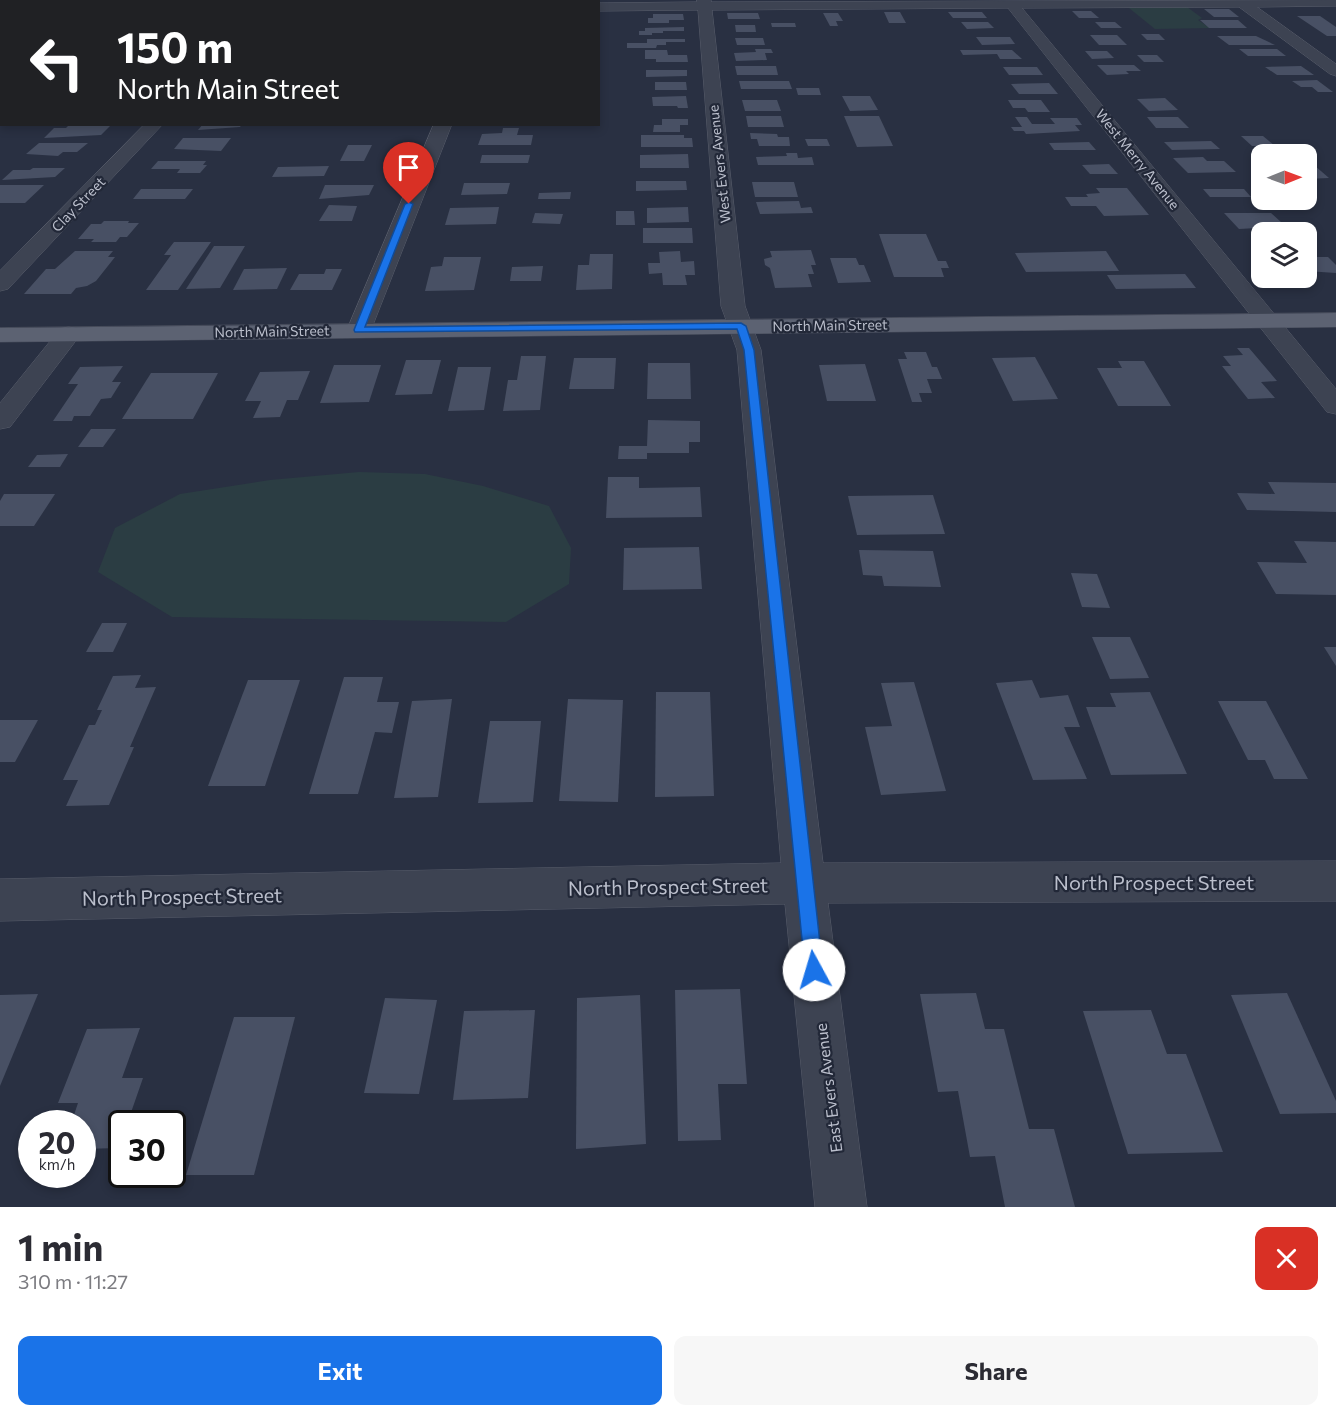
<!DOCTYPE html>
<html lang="en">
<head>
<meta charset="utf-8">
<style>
	body { margin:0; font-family:Commissioner,sans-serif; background:#f7f7f7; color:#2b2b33; height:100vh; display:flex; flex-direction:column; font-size:22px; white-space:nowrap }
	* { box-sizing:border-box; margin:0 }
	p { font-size:20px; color:#7c7c81 }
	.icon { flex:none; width:33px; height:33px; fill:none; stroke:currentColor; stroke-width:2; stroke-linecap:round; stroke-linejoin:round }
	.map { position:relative; height:1207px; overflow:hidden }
	.side { display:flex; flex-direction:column; background:#fff; flex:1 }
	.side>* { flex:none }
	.banner { position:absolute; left:0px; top:0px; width:600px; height:126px; box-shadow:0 3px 9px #0003; background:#202124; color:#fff; overflow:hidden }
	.needle { width:39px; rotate:89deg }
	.tools { position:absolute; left:1251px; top:144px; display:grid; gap:12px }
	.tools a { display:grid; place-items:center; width:66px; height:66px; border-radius:12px; background:#fff; box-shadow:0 3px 9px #0003; font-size:30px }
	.speed { position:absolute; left:18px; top:1110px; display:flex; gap:12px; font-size:30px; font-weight:700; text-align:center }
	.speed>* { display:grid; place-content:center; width:78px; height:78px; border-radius:50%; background:#fff; box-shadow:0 3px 9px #0003; line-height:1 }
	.speed small { font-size:15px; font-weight:400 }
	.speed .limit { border:3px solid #111; border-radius:9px; background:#fff; color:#111 }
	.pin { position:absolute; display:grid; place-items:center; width:51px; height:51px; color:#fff; margin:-62px -26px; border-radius:50% 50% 50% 0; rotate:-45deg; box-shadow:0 0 6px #0007 }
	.pin .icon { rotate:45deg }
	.me { position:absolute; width:66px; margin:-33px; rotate:354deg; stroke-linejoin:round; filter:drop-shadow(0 0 4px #0008) }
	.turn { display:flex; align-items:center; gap:21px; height:126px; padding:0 18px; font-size:27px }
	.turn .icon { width:78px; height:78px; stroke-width:2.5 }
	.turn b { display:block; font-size:42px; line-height:51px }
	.round { display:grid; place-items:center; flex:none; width:63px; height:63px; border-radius:12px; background:#f7f7f7 }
	.headline { display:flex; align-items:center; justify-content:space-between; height:102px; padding:0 18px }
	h1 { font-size:36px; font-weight:700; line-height:45px }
	.primary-button { display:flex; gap:12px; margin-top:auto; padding:12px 18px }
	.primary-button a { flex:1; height:69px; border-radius:12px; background:#1a73e8; color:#fff; font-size:24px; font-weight:700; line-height:69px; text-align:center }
	.primary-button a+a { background:#f7f7f7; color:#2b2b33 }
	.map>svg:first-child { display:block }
	.green { fill:#2b3d43 }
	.building { fill:#485064 }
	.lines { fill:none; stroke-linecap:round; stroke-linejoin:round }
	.minor-casing { stroke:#595e6c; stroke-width:1 }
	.major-casing { stroke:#474c5b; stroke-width:1 }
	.minor { fill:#3d4352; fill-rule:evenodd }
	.major { fill:#5c6272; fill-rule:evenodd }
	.route { fill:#1a73e8; stroke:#114b97; stroke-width:1.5 }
	.labels { text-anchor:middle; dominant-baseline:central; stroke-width:4.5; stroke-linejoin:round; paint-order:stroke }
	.far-street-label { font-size:14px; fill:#bbbfcc; stroke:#222838 }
	.street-label { font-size:16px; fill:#bbbfcc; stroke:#222838 }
	.near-street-label { font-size:20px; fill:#bbbfcc; stroke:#222838 }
</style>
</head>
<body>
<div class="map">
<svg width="1336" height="1207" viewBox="0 0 1336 1207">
	<rect width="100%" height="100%" fill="#293042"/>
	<g class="green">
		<polygon points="1187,7 1202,18 1198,20 1210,28 1155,29 1129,8"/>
		<polygon points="359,472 425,474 483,486 549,506 571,548 569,584 506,622 172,617 98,572 115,528 180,494 270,480"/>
	</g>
	<g class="building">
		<polygon points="1204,9 1229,9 1239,17 1214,17"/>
		<polygon points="1072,11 1091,11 1099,18 1079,18"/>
		<polygon points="884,12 900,12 906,23 889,23"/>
		<polygon points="948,12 982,12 987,18 953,18"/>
		<polygon points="727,13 758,13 760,19 728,19"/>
		<polygon points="823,13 838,13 843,21 836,21 838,26 830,26"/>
		<polygon points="653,14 683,14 684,20 669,20 669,23 648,23 648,18 653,18"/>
		<polygon points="1297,16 1320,16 1336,27 1336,36 1327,36"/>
		<polygon points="1200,20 1238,20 1247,28 1209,28"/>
		<polygon points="961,22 988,22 994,28 967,29"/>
		<polygon points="1095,22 1115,22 1122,28 1101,28"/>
		<polygon points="771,23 795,23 796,27 772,27"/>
		<polygon points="735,25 755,25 756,32 736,32"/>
		<polygon points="684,27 684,31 663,31 663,33 652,33 652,35 639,35 639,31 645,31 645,28"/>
		<polygon points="1141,34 1159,34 1165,40 1147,40"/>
		<polygon points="1090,35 1117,35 1127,45 1099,45"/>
		<polygon points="1217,36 1256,36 1275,45 1229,45"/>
		<polygon points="976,37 1010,37 1015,44 982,45"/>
		<polygon points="735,38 763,38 765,45 737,45"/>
		<polygon points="647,39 685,39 685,42 666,42 666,45 657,45 656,48 627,48 627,43 647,43"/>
		<polygon points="755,49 771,49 773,53 765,53 767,60 736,61 734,53 756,52"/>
		<polygon points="1239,49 1277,49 1286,56 1248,56"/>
		<polygon points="645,50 667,50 668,55 687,55 688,62 656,62 656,59 645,59"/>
		<polygon points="960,50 1012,50 1022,59 1000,59 997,54 963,55"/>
		<polygon points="1085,51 1107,51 1114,58 1092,59"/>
		<polygon points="1137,55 1157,55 1164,62 1144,62"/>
		<polygon points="1097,65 1134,65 1141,71 1126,71 1129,74 1107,75"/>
		<polygon points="735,66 776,66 778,75 737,75"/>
		<polygon points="1301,66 1314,75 1277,75 1265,67"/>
		<polygon points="1003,67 1037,67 1043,75 1009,75"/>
		<polygon points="646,70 687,70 687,76 646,77"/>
		<polygon points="1317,80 1333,92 1318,92 1312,87 1301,87 1292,81"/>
		<polygon points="739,81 789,81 792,89 741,89"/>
		<polygon points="655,82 686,82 687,90 655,90"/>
		<polygon points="1049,83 1058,94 1019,94 1011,84"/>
		<polygon points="796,88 819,88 821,95 798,95"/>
		<polygon points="686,96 688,108 678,108 677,106 653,106 652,97"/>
		<polygon points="842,96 870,96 878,110 850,111"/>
		<polygon points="1165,98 1178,110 1149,111 1137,99"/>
		<polygon points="742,100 777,100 781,111 745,111"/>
		<polygon points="1008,100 1041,100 1050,112 1028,112 1025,108 1013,108"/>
		<polygon points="746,116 781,116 784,127 748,127"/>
		<polygon points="844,116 879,116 893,146 857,147"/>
		<polygon points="1015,117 1027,117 1032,124 1055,124 1050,118 1077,118 1082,125 1075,125 1080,131 1026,134 1024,131 1014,131 1011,127 1022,127"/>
		<polygon points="1147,117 1178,117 1189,128 1156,128"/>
		<polygon points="662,119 688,119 688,125 680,125 680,132 653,132 654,125 662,125"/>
		<polygon points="203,124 242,124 240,127 198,130"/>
		<polygon points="68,126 110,126 101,135 44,138 54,128 66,128"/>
		<polygon points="503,128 519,128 517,135 533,135 531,145 478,145 482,134 502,133"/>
		<polygon points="750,133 777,134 778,137 789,137 790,146 759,146 757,139 751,139"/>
		<polygon points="641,135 684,135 684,138 692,138 693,147 641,147"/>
		<polygon points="1241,136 1263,136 1275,146 1252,146"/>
		<polygon points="183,138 231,138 221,151 174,149"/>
		<polygon points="805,139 827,139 830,146 808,146"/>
		<polygon points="1211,141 1220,149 1172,150 1164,142"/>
		<polygon points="1089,142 1096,150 1054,150 1049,143"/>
		<polygon points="39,143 88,143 77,152 63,152 58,156 26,154"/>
		<polygon points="348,145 372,145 364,161 340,161"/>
		<polygon points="786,153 797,153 798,158 812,157 814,165 758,165 756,157 787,156"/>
		<polygon points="688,154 689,168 640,168 640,155"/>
		<polygon points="482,155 530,155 528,163 480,163"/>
		<polygon points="1203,157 1207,161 1224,161 1236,172 1188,173 1173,158"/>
		<polygon points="158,161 206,161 203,165 207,165 200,173 177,173 180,169 151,169"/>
		<polygon points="1109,164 1118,174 1090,174 1082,165"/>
		<polygon points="1306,165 1314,165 1329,178 1306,179"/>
		<polygon points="329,166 324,176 272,177 278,167"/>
		<polygon points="33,168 65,168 55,177 2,180 13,170 30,170"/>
		<polygon points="636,181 686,181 687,190 636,191"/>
		<polygon points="752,182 794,182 798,197 755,197"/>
		<polygon points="464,183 510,183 507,194 461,195"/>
		<polygon points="0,185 44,185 25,203 0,203"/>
		<polygon points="325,185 374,185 369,195 319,199"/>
		<polygon points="1096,188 1127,188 1149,215 1104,216 1096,206 1071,206 1065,197 1088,197 1086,194 1100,193"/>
		<polygon points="141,189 193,189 185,199 133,199"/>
		<polygon points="1203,189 1244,189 1251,197 1210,197"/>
		<polygon points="571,192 570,199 538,199 539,193"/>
		<polygon points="799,201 801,208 811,207 813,213 760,214 756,202"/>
		<polygon points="329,205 357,206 352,221 319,221"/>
		<polygon points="499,207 496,224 445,225 450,208"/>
		<polygon points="688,207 689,222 647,223 647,208"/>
		<polygon points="616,211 634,211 635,225 616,225"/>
		<polygon points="535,213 563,214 560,224 532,223"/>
		<polygon points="1224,213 1271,213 1291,231 1261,232 1257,228 1239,229"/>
		<polygon points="104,221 129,221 128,223 139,223 127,237 120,237 116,242 91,242 94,239 78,239 91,224 101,224"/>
		<polygon points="643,228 692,228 693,243 643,243"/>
		<polygon points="879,234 926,234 938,261 946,261 949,268 941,268 944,277 894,277"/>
		<polygon points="174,242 211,242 178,290 146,290 171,255 164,255"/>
		<polygon points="214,246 245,246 220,288 186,289"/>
		<polygon points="811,250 816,265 811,265 814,274 808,274 812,287 775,288 770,268 765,265 764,259 772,257 770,251"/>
		<polygon points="75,251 113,251 108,257 115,257 96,281 87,286 76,288 71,294 24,294 46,269 55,269"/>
		<polygon points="680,251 681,262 694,261 695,275 685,275 687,285 663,285 662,273 649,274 648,263 660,263 659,252"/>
		<polygon points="1106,251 1119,271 1026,272 1015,253"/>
		<polygon points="590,254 613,254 612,289 576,290 578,265 589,265"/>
		<polygon points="444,257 481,257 474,290 425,291 431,267 442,266"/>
		<polygon points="1306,257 1328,257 1336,265 1336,273 1306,271"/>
		<polygon points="830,258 856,258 859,265 864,265 871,282 838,283"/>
		<polygon points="543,266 541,281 510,281 512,267"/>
		<polygon points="287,268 277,289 233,290 244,269"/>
		<polygon points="326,269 342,269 332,290 290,290 299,274 324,274"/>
		<polygon points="1185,274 1196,288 1116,289 1107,275"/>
		<polygon points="1237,348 1249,348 1277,381 1261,382 1275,398 1248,399 1222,366 1231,366 1223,356 1243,355"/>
		<polygon points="904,352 926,352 932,367 937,367 942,379 927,379 932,393 919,393 922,402 912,402 898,359 907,359"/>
		<polygon points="521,356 546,356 540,410 503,411 508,380 517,380"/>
		<polygon points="1035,357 1058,399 1013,401 992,358"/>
		<polygon points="574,358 616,358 614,389 569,389"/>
		<polygon points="406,360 441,360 432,394 395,395"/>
		<polygon points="1118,361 1144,361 1171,406 1118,406 1097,368 1122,368"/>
		<polygon points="648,363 690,363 691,399 647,399"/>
		<polygon points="865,364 876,401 827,401 819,365"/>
		<polygon points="334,365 381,365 369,402 320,403"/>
		<polygon points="123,366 112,382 121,382 111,398 101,399 90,416 74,416 72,421 53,421 78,384 68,384 80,367"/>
		<polygon points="458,367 491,367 484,410 448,411"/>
		<polygon points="310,371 298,400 287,400 280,417 253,418 261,401 245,401 260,372"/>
		<polygon points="151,373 218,373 193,419 122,419"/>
		<polygon points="648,420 700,421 700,442 689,442 689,453 647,453 647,459 618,459 619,446 647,446"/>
		<polygon points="91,429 116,429 103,447 78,447"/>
		<polygon points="68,454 60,467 28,467 37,455"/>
		<polygon points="608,477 639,477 639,488 700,487 702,517 606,518"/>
		<polygon points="1268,482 1336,483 1336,512 1247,510 1237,493 1275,494"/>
		<polygon points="4,494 55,494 34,526 0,526 0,501"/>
		<polygon points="933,495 945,534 857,535 848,496"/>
		<polygon points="1294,541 1336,542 1336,595 1276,594 1257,562 1307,563"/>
		<polygon points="699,547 702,589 623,590 624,548"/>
		<polygon points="859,550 933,551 941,587 884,586 882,576 863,575"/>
		<polygon points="1071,573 1097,574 1110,608 1082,607"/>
		<polygon points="102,623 127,623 113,652 86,652"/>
		<polygon points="1092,637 1130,637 1149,678 1110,679"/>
		<polygon points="1324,647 1336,647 1336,666"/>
		<polygon points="141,675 135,688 156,687 130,747 134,747 109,805 66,806 78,780 63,780 89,725 95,725 102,710 97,710 113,676"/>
		<polygon points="344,677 383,677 377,702 399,702 392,733 375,732 358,794 309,794"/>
		<polygon points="248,680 300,680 265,786 208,786"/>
		<polygon points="1032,680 1040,698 1068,695 1080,727 1064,727 1087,779 1033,780 996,683"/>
		<polygon points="914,682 946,791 881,795 865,727 892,726 881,683"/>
		<polygon points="656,692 710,692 714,796 655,797"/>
		<polygon points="1150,692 1187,774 1111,775 1086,707 1116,707 1110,693"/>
		<polygon points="452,699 438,797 394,798 412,701"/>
		<polygon points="568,699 623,700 618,802 559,801"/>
		<polygon points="1218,701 1266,701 1308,779 1274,779 1265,760 1248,760"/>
		<polygon points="0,720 38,720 15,762 0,762"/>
		<polygon points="490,721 541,721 533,802 478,803"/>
		<polygon points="740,989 747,1084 718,1084 721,1140 678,1141 675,990"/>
		<polygon points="976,993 985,1029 1004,1029 1029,1129 1054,1129 1075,1207 1005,1207 995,1156 970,1157 958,1091 938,1092 920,994"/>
		<polygon points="1287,993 1336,1101 1336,1113 1280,1114 1231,995"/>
		<polygon points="38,994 0,1086 0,995"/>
		<polygon points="640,995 646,1144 576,1149 577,998"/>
		<polygon points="385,998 437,1000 419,1094 364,1093"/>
		<polygon points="535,1010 528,1098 453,1100 464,1011"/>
		<polygon points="1151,1010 1167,1054 1186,1054 1223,1152 1128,1154 1083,1011"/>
		<polygon points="234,1017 295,1017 254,1175 186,1175"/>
		<polygon points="140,1028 122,1078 143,1078 127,1124 122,1124 119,1148 82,1149 82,1124 71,1124 78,1103 58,1103 87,1029"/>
	</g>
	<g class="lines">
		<g class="minor-casing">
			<g id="minor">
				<polygon points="380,0 394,0 379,2"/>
				<polygon points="493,0 507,0 493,2"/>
				<polygon points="697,0 711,0 711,2 1336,0 1336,6 1257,7 1336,64 1336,76 1330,74 1239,7 1022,8 1336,389 1336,414 1327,412 1008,8 712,10 745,306 761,350 823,863 1336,861 1336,901 828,903 867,1207 815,1207 785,904 0,921 0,879 781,863 737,350 721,306 698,10 598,11 598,3 697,2"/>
				<rect x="0" y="7" width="2" height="8"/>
				<rect x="0" y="108" width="2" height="10"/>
				<polygon points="145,124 163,124 8,289 0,291 0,271"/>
				<polygon points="434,124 452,124 371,330 368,335 359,337 350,335 347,330"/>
				<polygon points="69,327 78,329 81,334 10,427 0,429 0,403 60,329"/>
			</g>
		</g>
		<g class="major-casing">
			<polygon id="major" points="1336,313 1336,327 0,342 0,328"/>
		</g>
		<use href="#minor" class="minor"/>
		<use href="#major" class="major"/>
	</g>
	<polygon class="route" points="409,202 413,204 365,327 741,323 746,326 754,350 823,970 820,976 814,979 807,976 805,970 744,350 737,329 355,332 354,330 405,204"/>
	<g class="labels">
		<g class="far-street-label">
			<text transform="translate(1138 159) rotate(51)">West Merry Avenue</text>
			<text transform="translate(719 164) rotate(-96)">West Evers Avenue</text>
			<text transform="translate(78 204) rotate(-46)">Clay Street</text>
			<text transform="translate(830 325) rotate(-1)">North Main Street</text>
			<text transform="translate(272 331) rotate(-1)">North Main Street</text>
		</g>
		<g class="street-label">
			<text transform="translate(828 1088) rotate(-97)">East Evers Avenue</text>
		</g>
		<g class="near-street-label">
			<text x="1154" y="882">North Prospect Street</text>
			<text transform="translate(668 886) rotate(-1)">North Prospect Street</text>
			<text transform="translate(182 896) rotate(-1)">North Prospect Street</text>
		</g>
	</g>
</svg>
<div class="tools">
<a><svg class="needle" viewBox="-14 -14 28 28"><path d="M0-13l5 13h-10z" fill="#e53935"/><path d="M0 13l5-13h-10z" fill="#7c7c81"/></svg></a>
<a><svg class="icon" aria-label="layers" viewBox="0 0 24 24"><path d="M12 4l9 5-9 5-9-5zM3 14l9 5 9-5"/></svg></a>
</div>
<div class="speed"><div>20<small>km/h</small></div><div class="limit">30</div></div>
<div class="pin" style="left:409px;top:204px;background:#d93025"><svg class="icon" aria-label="arrive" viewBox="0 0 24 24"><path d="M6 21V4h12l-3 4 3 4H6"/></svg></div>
<svg class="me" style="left:814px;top:970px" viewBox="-20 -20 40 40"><circle r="19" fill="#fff"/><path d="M0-13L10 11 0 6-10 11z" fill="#1a73e8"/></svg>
<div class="banner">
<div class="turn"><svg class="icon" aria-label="left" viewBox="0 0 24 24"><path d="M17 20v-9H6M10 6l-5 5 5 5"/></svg><div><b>150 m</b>North Main Street</div></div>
</div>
</div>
<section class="side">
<div class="headline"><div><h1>1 min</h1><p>310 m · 11:27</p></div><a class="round" style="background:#d93025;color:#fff"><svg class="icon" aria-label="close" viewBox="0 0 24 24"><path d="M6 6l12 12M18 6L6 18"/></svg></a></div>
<div class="primary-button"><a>Exit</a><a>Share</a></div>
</section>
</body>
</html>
